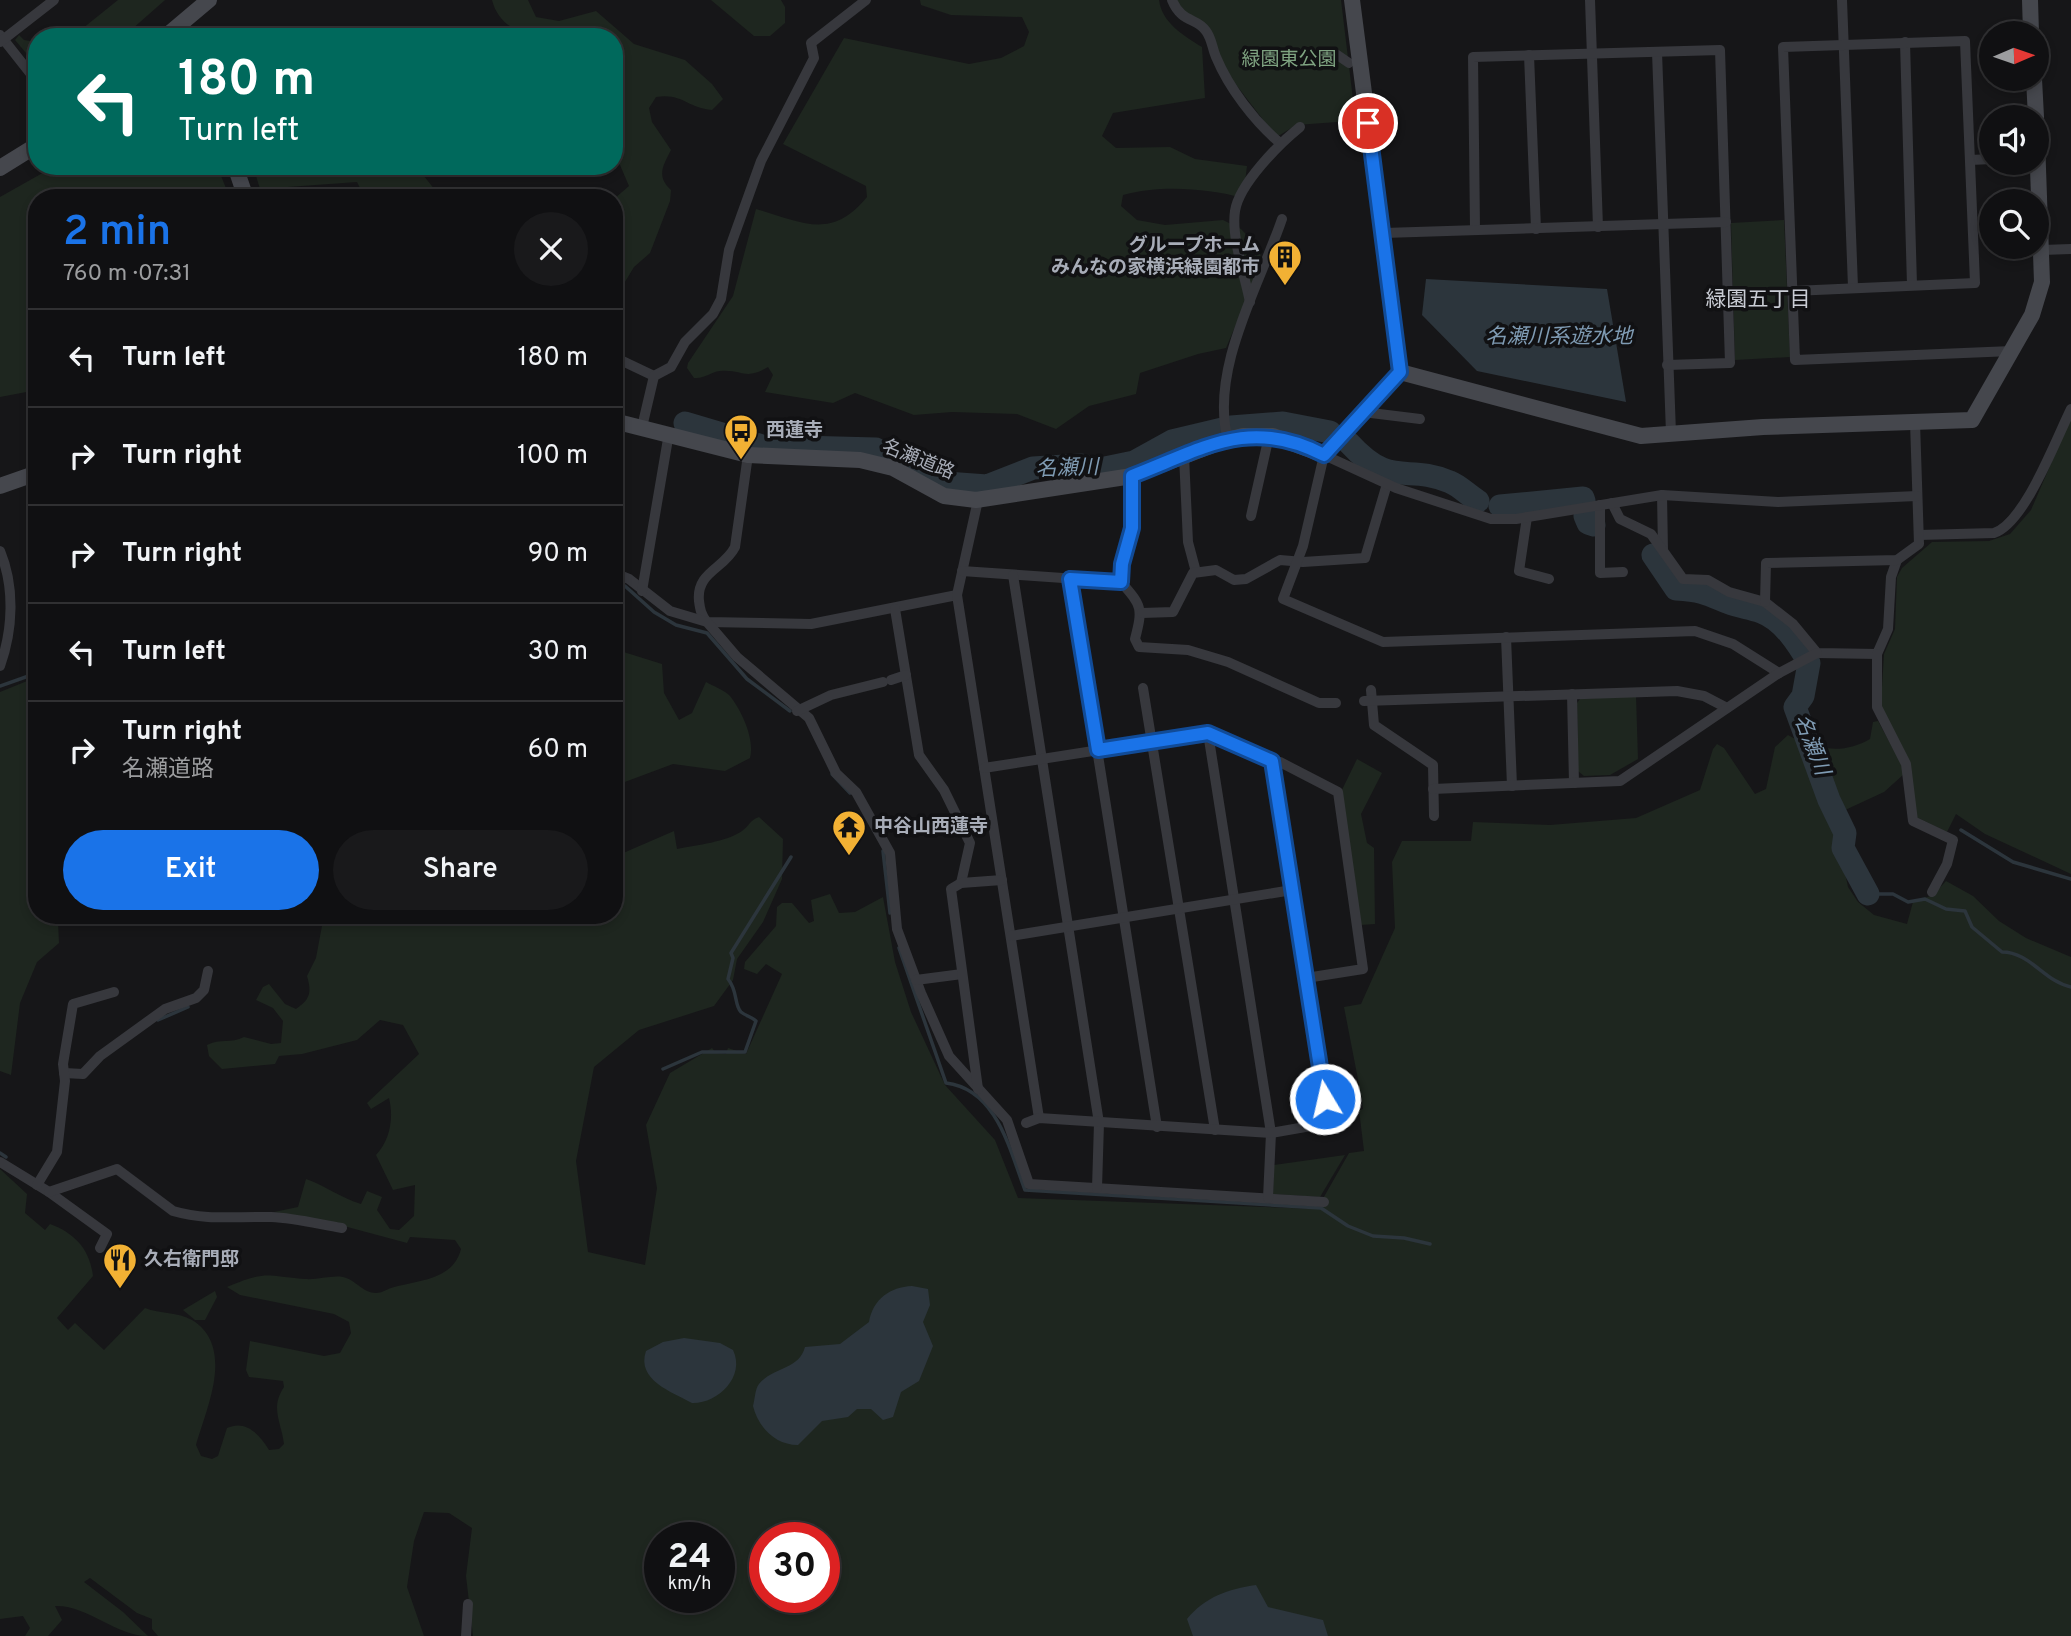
<!DOCTYPE html>
<html lang="en">
<head>
<meta charset="utf-8">
<style>
	body { margin:0; font-family:Overpass,"Noto Sans JP",sans-serif; background:#19191b; color:#f1f3f6; height:100vh; display:flex; flex-direction:column; font-size:26px; white-space:nowrap }
	* { box-sizing:border-box; margin:0 }
	p { font-size:23px; color:#9c9d9f }
	.icon { flex:none; width:38px; height:38px; fill:none; stroke:currentColor; stroke-width:2; stroke-linecap:round; stroke-linejoin:round }
	.map { position:relative; flex:1; overflow:hidden }
	.panel { position:absolute; left:28px; top:189px; width:595px; height:735px; display:flex; flex-direction:column; background:#101012; border-radius:28px; box-shadow:0 4px 10px #0003,0 0 0 2px #303032 }
	.panel>* { flex:none }
	.banner { position:absolute; left:28px; top:28px; width:595px; height:147px; border-radius:28px; box-shadow:0 4px 10px #0003,0 0 0 2px #303032; background:#00695c; color:#fff; overflow:hidden }
	.needle { width:46px; rotate:88deg }
	.controls { position:absolute; left:1979px; top:21px; display:grid; gap:14px }
	.controls a { display:grid; place-items:center; width:70px; height:70px; border-radius:50%; background:#101012; box-shadow:0 4px 10px #0003,0 0 0 2px #303032; font-size:35px }
	.speed { position:absolute; left:644px; top:1522px; display:flex; gap:14px; font-size:35px; font-weight:700; text-align:center }
	.speed>* { display:grid; place-content:center; width:91px; height:91px; border-radius:50%; background:#101012; box-shadow:0 4px 10px #0003,0 0 0 2px #303032; line-height:1 }
	.speed small { font-size:18px; font-weight:400 }
	.speed .limit { border:10px solid #d22; background:#fff; color:#111 }
	.pin { position:absolute; display:grid; place-items:center; width:60px; height:60px; color:#fff; margin:-30px; border:4px solid #fff; border-radius:50%; box-shadow:0 2px 7px #0007 }
	.me { position:absolute; width:77px; margin:-38px; rotate:351deg; stroke-linejoin:round; filter:drop-shadow(0 0 5px #0008) }
	.turn { display:flex; align-items:center; gap:24px; height:147px; padding:0 35px; font-size:32px }
	.turn .icon { width:91px; height:91px; stroke-width:2.5 }
	.turn b { display:block; font-size:49px; line-height:60px }
	.round { display:grid; place-items:center; flex:none; width:74px; height:74px; border-radius:37px; background:#19191b }
	.head { display:flex; align-items:center; justify-content:space-between; height:119px; padding:0 35px }
	h1 { font-size:42px; font-weight:600; line-height:52px; color:#1a73e8 }
	.cta { display:flex; gap:14px; margin-top:auto; padding:14px 35px }
	.cta a { flex:1; height:80px; border-radius:42px; background:#1a73e8; color:#fff; font-size:28px; font-weight:600; line-height:80px; text-align:center }
	.cta a+a { background:#19191b; color:#f1f3f6 }
	ul { padding:0; list-style:none }
	li { display:flex; align-items:center; gap:21px; height:98px; padding:0 35px; border-top:2px solid #303032 }
	li div { flex:1 }
	li b { display:block; font-size:26px }
	li em { font-style:normal }
	.map>svg:first-child { display:block }
	.green { fill:#1e261f; fill-rule:evenodd }
	.water { fill:#2c353c }
	.lines { fill:none; stroke-linecap:round; stroke-linejoin:round }
	.stream { stroke:#2c353c; stroke-width:3.5 }
	.river { stroke:#2c353c; stroke-width:23 }
	.street { stroke:#37383d; stroke-width:10 }
	.secondary { stroke:#45474d; stroke-width:16 }
	.route-casing { stroke:#114b97; stroke-width:18 }
	.route { stroke:#1a73e8; stroke-width:12 }
	.labels { text-anchor:middle; dominant-baseline:central; stroke-width:7; stroke-linejoin:round; paint-order:stroke }
	.park-label { font-size:19px; fill:#7fa381; stroke:#111113 }
	.poi-label { font-size:19px; font-weight:bold; fill:#a8adb8; stroke:#111113; text-anchor:start }
	.street-label { font-size:19px; fill:#a8adb8; stroke:#111113 }
	.neighbourhood-label { font-size:21px; fill:#c9ccd4; stroke:#111113 }
	.water-label { font-size:21px; font-style:italic; fill:#7f9bb3; stroke:#111113 }
</style>
</head>
<body>
<div class="map">
<svg width="2071" height="1636" viewBox="0 0 2071 1636">
	<rect width="100%" height="100%" fill="#161618"/>
	<g class="green">
		<polygon points="118,0 165,0 123,37 72,37"/>
		<path d="M492,0H528L536,17L559,21L596,11L634,44L685,60L712,84L723,99L712,110C687,108 683,93 656,97L649,108L652,122L671,150C663,166 656,176 671,190L670,201L650,253L634,267L614,300V199L629,186L614,151V37C574,37 505,50 492,0Z"/>
		<polygon points="711,0 781,0 785,7 785,23 770,36 754,36"/>
		<path d="M920,0H1159C1162,23 1184,36 1202,47L1205,98L1113,113L1102,136L1116,148L1170,147L1195,159L1247,166L1243,198C1206,188 1160,185 1123,195L1121,206L1137,220L1165,225L1223,220L1241,229L1259,248L1262,263L1226,348L1198,354L1140,373L1136,394L1089,406L1056,429L1017,414L952,412L914,415L855,393L833,403L765,392L773,375L768,367C745,381 743,369 720,371C710,372 705,379 694,378L687,368L688,363L733,296L756,209C802,222 831,241 867,197L866,186L783,144L844,38L969,64L1001,58L1024,46L1029,32L1022,17L951,15L921,5Z"/>
		<polygon points="1174,0 1341,0 1355,116 1351,121 1296,125 1280,135 1275,135 1227,73 1210,32 1192,21"/>
		<polygon points="19,35 24,40 37,42 37,66 15,40"/>
		<polygon points="55,166 217,166 230,198 37,198 37,390 0,397 0,197"/>
		<polygon points="253,166 267,166 269,176 355,166 416,166 439,195 365,198 357,182 260,189"/>
		<polygon points="1784,220 1790,357 1735,360 1731,223"/>
		<polygon points="2071,417 2071,874 1985,834 1956,814 1947,832 1916,817 1913,787 1881,704 1884,654 1895,629 1897,577 1902,568 1932,542 1989,541 2010,534 2031,510"/>
		<path d="M614,649L662,664L664,693L679,720L692,713L706,682C713,686 724,690 730,696C742,711 755,740 750,758L725,771L673,764L614,786Z"/>
		<polygon points="37,677 37,915 97,915 58,921 59,943 37,962 20,1003 11,1075 0,1071 0,692"/>
		<polygon points="1636,696 1638,759 1610,775 1584,776 1578,771 1577,703 1580,699"/>
		<path d="M1878,721L1903,767L1904,774L1884,792L1843,811L1828,784L1815,745C1833,752 1853,749 1870,739L1873,722Z"/>
		<path d="M1788,735L1799,741L1837,834L1848,887L1858,902L1874,915L1907,924L1913,902L1933,895L1946,881L1973,896L1999,921L2026,938L2071,957V1636H473L466,1576L472,1528L449,1513L424,1512L414,1541L407,1587L424,1636H158L152,1629V1619L137,1613L90,1578L84,1582L123,1612L148,1636C115,1636 88,1605 55,1606L62,1620L48,1636H25L30,1628L23,1616L0,1619V1169L27,1194L25,1213L45,1230L50,1224C75,1233 90,1250 93,1276L57,1318L68,1330L75,1323L104,1350L145,1308C160,1314 178,1312 192,1320C236,1347 206,1409 196,1445L201,1456L212,1459L218,1456L227,1428C246,1419 260,1435 269,1450L279,1449L284,1444C281,1421 270,1408 284,1387L283,1381L249,1377L246,1370L250,1341L324,1356L340,1353L351,1333L349,1322L334,1314L240,1295L227,1287C267,1270 265,1276 305,1279C318,1280 331,1275 343,1277C356,1280 363,1293 376,1293C382,1293 385,1290 391,1288C417,1280 453,1281 461,1249L455,1240L410,1237L407,1243L340,1225L274,1212L298,1207L306,1179C326,1186 341,1198 361,1204L367,1191L382,1197L377,1210L390,1229L399,1230L414,1216L415,1185L393,1190L376,1155C390,1140 394,1118 389,1098L371,1109L367,1103L419,1054L403,1025L380,1020L357,1040L302,1054L279,1056L275,1064L222,1069L209,1056L207,1045C220,1038 231,1044 244,1037L271,1044L281,1043L283,1021L273,1008L256,1000L263,987L269,984L285,1004L296,1009C310,999 312,993 307,976L316,958L324,915H614V857L674,831L677,849C697,845 726,842 742,831C749,826 750,820 759,817L783,839L782,879L763,922L737,959L733,980L714,1006L639,1030L594,1067L576,1161L588,1252L645,1265L657,1188L646,1125L670,1073L712,1048L716,1053L726,1054L728,1048L746,1054L782,974L766,964L757,974L744,969L745,962L776,926L777,907L782,903H792L809,923L814,921L811,900L830,894L839,913L855,912L883,897L895,962L911,1012L945,1085L995,1140L1018,1198L1317,1209L1349,1153L1364,1151L1359,1110L1363,1109L1362,1100L1344,1007L1361,1004L1395,928L1392,862L1402,841H1471L1473,822L1550,825L1636,818L1700,790L1713,749L1717,744L1724,748L1755,794L1766,789L1775,747ZM660,1538H719V1598H660ZM765,1538H824V1598H765Z"/>
		<polygon points="1357,759 1382,773 1361,814 1367,843 1374,848 1375,924 1360,925 1341,792"/>
		<polygon points="1345,1155 1320,1197 1273,1194 1274,1165"/>
		<polygon points="215,1291 217,1297 205,1320 195,1320 183,1310"/>
	</g>
	<g class="water">
		<polygon points="1426,279 1607,289 1626,402 1477,371 1422,315"/>
		<path d="M912,1286L928,1289L930,1305L923,1322L933,1346L919,1381L901,1392L893,1417L883,1420L871,1409H857L848,1417L822,1421L798,1445C775,1445 758,1427 753,1406C755,1399 755,1389 759,1384C773,1367 799,1370 805,1347L840,1344L869,1322C873,1299 890,1287 912,1286Z"/>
		<path d="M684,1338L720,1343L733,1350C746,1377 717,1404 692,1403C672,1392 636,1380 646,1351L663,1342Z"/>
		<path d="M1256,1585L1268,1607L1323,1620L1328,1636H1193L1187,1619C1205,1597 1228,1589 1256,1585Z"/>
	</g>
	<g class="lines">
		<g class="stream">
			<polyline points="614,581 625,586 654,612 676,625 707,633 747,679 790,711"/>
			<polyline points="0,686 37,673"/>
			<polyline points="832,774 850,793"/>
			<polyline points="1961,830 2013,862 2071,879"/>
			<polyline points="883,851 890,913"/>
			<path d="M1868,894H1893L1908,902L1925,899L1946,909L1965,911L1972,927L2002,952C2030,952 2045,982 2071,987"/>
			<path d="M899,948L946,1083C997,1089 1010,1151 1025,1190L1321,1208L1348,1226L1373,1236L1404,1238L1430,1244"/>
			<polyline points="158,1020 188,1007"/>
			<path d="M663,1069L702,1052H745L756,1021C752,1017 746,1016 741,1012C734,1005 738,991 728,979L733,958L731,953L791,857"/>
			<polyline points="0,1153 6,1157"/>
		</g>
		<g class="river">
			<polyline points="685,423 762,446 876,449 946,483 987,486 1033,468 1081,465 1100,469 1134,462 1172,441 1231,427 1283,423 1330,432"/>
			<path d="M1349,443C1392,490 1406,463 1450,482C1460,486 1468,495 1478,501"/>
			<polyline points="1500,506 1583,498 1584,501"/>
			<polyline points="1585,516 1588,523 1594,525"/>
			<path d="M1653,555L1676,589C1704,591 1705,593 1729,603C1739,607 1750,608 1761,612C1783,620 1798,644 1809,663L1803,696L1795,707L1829,800L1845,833L1843,848L1868,894"/>
		</g>
		<g class="street">
			<path d="M1172,0C1182,24 1197,17 1206,31C1212,39 1212,48 1216,57C1229,88 1254,121 1280,143"/>
			<polyline points="1590,0 1598,227"/>
			<polyline points="1842,0 1853,287"/>
			<polyline points="0,35 30,73 37,74"/>
			<polyline points="0,42 54,0"/>
			<polyline points="1905,42 1912,285"/>
			<polyline points="1333,52 1349,63"/>
			<polyline points="1657,52 1671,433"/>
			<polyline points="1529,55 1536,229"/>
			<polyline points="1970,160 1992,159"/>
			<polyline points="1475,229 1473,57 1720,50 1730,363 1667,365"/>
			<polyline points="1384,233 1726,222"/>
			<polyline points="2042,250 2071,249"/>
			<polyline points="1793,291 1975,283 1965,41 1783,47 1795,360 2012,351"/>
			<path d="M1250,302C1245,276 1231,237 1235,211C1239,184 1279,144 1300,127"/>
			<polyline points="614,357 654,376"/>
			<polyline points="1363,412 1420,419"/>
			<polyline points="642,427 654,376 671,367 685,342 713,314 721,299 729,250 761,161 814,58 811,43 866,0"/>
			<path d="M1228,440C1209,370 1260,284 1282,219"/>
			<polyline points="614,449 619,422"/>
			<path d="M748,455L735,547C724,569 696,572 699,601C700,609 701,615 707,622L811,624L957,595"/>
			<polyline points="1184,456 1188,542 1196,572"/>
			<path d="M1132,476V528L1122,563L1121,582C1142,606 1143,608 1135,639L1139,647L1188,650L1228,662L1319,703H1336"/>
			<polyline points="1662,495 1663,550"/>
			<polyline points="978,500 957,595 1039,1118"/>
			<polyline points="1612,503 1620,519 1651,534 1683,579 1708,580 1729,592 1765,602 1793,624 1817,653 1877,654 1888,629 1891,577 1897,560"/>
			<polyline points="1600,505 1600,573 1623,572"/>
			<polyline points="1251,516 1269,436"/>
			<polyline points="1527,517 1519,571 1549,579"/>
			<path d="M1919,535L1994,533C2025,523 2056,439 2071,409"/>
			<path d="M0,551C15,587 13,630 0,666"/>
			<polyline points="962,571 1121,582"/>
			<polyline points="614,573 629,579 670,611 707,622 737,657 809,718 836,773 856,792 890,853 897,929 921,993 949,1056 1007,1120 1029,1184 1324,1202"/>
			<polyline points="1013,575 1099,1123 1097,1188"/>
			<polyline points="1070,579 1157,1127"/>
			<polyline points="642,591 669,433"/>
			<polyline points="1765,602 1766,563 1897,560 1919,544 1915,422"/>
			<polyline points="895,609 919,755 944,790 970,843 961,883"/>
			<polyline points="1142,613 1173,612 1193,573 1216,570 1234,580 1246,579 1280,560 1303,562 1365,558 1387,484"/>
			<polyline points="1506,637 1512,786"/>
			<polyline points="1877,654 1877,707 1906,764 1913,821 1953,840 1947,864 1932,892"/>
			<polyline points="1779,673 1733,644 1695,631 1383,642 1283,599 1303,546 1324,455 1396,488 1491,519 1516,519 1662,495 1778,502 1917,496"/>
			<polyline points="891,680 906,675"/>
			<polyline points="1143,688 1215,1130"/>
			<polyline points="1371,690 1374,725 1433,765 1434,816"/>
			<polyline points="1572,694 1574,783"/>
			<polyline points="1364,701 1677,691 1704,696 1727,708"/>
			<polyline points="797,711 831,695 883,682"/>
			<polyline points="1208,733 1271,1133 1268,1198"/>
			<polyline points="1272,761 1280,762 1338,792 1363,969 1306,978"/>
			<polyline points="984,768 1208,733 1272,761 1328,1123 1271,1133 1039,1118 1026,1123"/>
			<polyline points="1433,789 1620,781 1779,673 1817,653"/>
			<polyline points="1011,936 1292,890"/>
			<polyline points="916,980 962,974"/>
			<polyline points="64,1073 83,1074 100,1056 165,1009 196,998 204,990 208,971"/>
			<polyline points="978,1089 951,889 961,883 1002,880"/>
			<polyline points="0,1162 49,1192 107,1234 100,1248"/>
			<polyline points="37,1185 57,1152 65,1081 63,1064 73,1004 114,992"/>
			<path d="M49,1192L117,1169L173,1211C208,1221 235,1216 271,1217C295,1218 318,1224 342,1228"/>
			<polyline points="466,1636 468,1604"/>
		</g>
		<g class="secondary">
			<polyline points="2030,0 2031,33"/>
			<polyline points="165,37 209,0"/>
			<polyline points="2034,79 2036,117"/>
			<polyline points="235,166 246,198"/>
			<polyline points="0,168 37,145"/>
			<polyline points="1400,372 1641,436 1763,427 1972,420 2032,315 2042,282 2037,140"/>
			<polyline points="614,421 748,455 860,460 893,468 944,496 976,500 1132,476 1223,441 1243,436 1273,436 1324,455 1400,372 1352,0"/>
			<polyline points="0,486 37,473"/>
		</g>
	</g>
	<g class="lines">
		<g class="route-casing">
			<path id="route" d="M1325,1099L1272,761L1208,733L1098,750L1070,579L1121,582L1122,564L1132,528V476C1203,449 1249,416 1324,455L1400,372L1368,123"/>
		</g>
		<use href="#route" class="route"/>
	</g>
	<defs>
		<g id="building-pin" transform="scale(1.75)"><path d="M0 17L-7.5 6A9.5 9.5 0 1 1 7.5 6Z" fill="#f2b134" stroke="#111113"/><path d="M-4-6H4V6H1V3H-1V6H-4ZM-2.5-4.3h1.7v1.8h-1.7ZM.8-4.3h1.7v1.8H.8ZM-2.5-1h1.7V.8h-1.7ZM.8-1h1.7V.8H.8Z" fill="#111"/></g>
		<g id="bus-pin" transform="scale(1.75)"><path d="M0 17L-7.5 6A9.5 9.5 0 1 1 7.5 6Z" fill="#f2b134" stroke="#111113"/><path d="M-5-6H5V4H4V6H2V4H-2V6H-4V4H-5ZM-3.5-4V0h7V-4ZM-3.5 1.2v1.5H-2V1.2ZM2 1.2v1.5H3.5V1.2Z" fill="#111"/></g>
		<g id="temple-pin" transform="scale(1.75)"><path d="M0 17L-7.5 6A9.5 9.5 0 1 1 7.5 6Z" fill="#f2b134" stroke="#111113"/><path d="M0-6L5-2H3V0L6.5 2.5H4V6H1.5V3h-3V6H-4V2.5H-6.5L-3 0V-2H-5Z" fill="#111"/></g>
		<g id="restaurant-pin" transform="scale(1.75)"><path d="M0 17L-7.5 6A9.5 9.5 0 1 1 7.5 6Z" fill="#f2b134" stroke="#111113"/><path d="M-5-6h1v4h1v-4h1v4h1v-4h1v5L-1.5 .5V6h-2V.5L-5-1ZM5-6V6H3V1.5H1.5Q1.5-4 5-6Z" fill="#111"/></g>
	</defs>
	<g fill-rule="evenodd">
		<use href="#building-pin" x="1285" y="257"/>
		<use href="#bus-pin" x="741" y="431"/>
		<use href="#temple-pin" x="849" y="827"/>
		<use href="#restaurant-pin" x="120" y="1260"/>
	</g>
	<g class="labels">
		<g class="park-label">
			<text x="1289" y="60">緑園東公園</text>
		</g>
		<g class="poi-label">
			<text x="1260" y="246" text-anchor="end">グループホーム<tspan x="1260" dy="22">みんなの家横浜緑園都市</tspan></text>
			<text x="766" y="431">西蓮寺</text>
			<text x="874" y="827">中谷山西蓮寺</text>
			<text x="144" y="1260">久右衛門邸</text>
		</g>
		<g class="street-label">
			<text transform="translate(918 460) rotate(22)">名瀬道路</text>
		</g>
		<g class="neighbourhood-label">
			<text x="1758" y="300">緑園五丁目</text>
		</g>
		<g class="water-label">
			<text x="1559" y="337">名瀬川系遊水地</text>
			<text transform="translate(1067 469) rotate(-2)">名瀬川</text>
			<text transform="translate(1811 745) rotate(69)">名瀬川</text>
		</g>
	</g>
</svg>
<div class="controls">
<a><svg class="needle" viewBox="-14 -14 28 28"><path d="M0-13l5 13h-10z" fill="#e53935"/><path d="M0 13l5-13h-10z" fill="#9c9d9f"/></svg></a>
<a><svg class="icon" aria-label="sound" viewBox="0 0 24 24"><path d="M4 9h4l5-4v14l-5-4H4zM17 9q2 3 0 6"/></svg></a>
<a><svg class="icon" aria-label="search" viewBox="0 0 24 24"><circle cx="10" cy="10" r="6"/><path d="M15 15l6 6"/></svg></a>
</div>
<div class="speed"><div>24<small>km/h</small></div><div class="limit">30</div></div>
<div class="pin" style="left:1368px;top:123px;background:#d93025"><svg class="icon" aria-label="arrive" viewBox="0 0 24 24"><path d="M6 21V4h12l-3 4 3 4H6"/></svg></div>
<svg class="me" style="left:1325px;top:1099px" viewBox="-20 -20 40 40"><circle r="17" fill="#1a73e8" stroke="#fff" stroke-width="3"/><path d="M0-11L8 9 0 5-8 9z" fill="#fff"/></svg>
<div class="banner">
<div class="turn"><svg class="icon" aria-label="left" viewBox="0 0 24 24"><path d="M17 20v-9H6M10 6l-5 5 5 5"/></svg><div><b>180 m</b>Turn left</div></div>
</div>
<section class="panel">
<div class="head"><div><h1>2 min</h1><p>760 m · 07:31</p></div><a class="round"><svg class="icon" aria-label="close" viewBox="0 0 24 24"><path d="M6 6l12 12M18 6L6 18"/></svg></a></div>
<ul>
<li><svg class="icon" aria-label="left" viewBox="0 0 24 24"><path d="M17 20v-9H6M10 6l-5 5 5 5"/></svg><div><b>Turn left</b></div><em>180 m</em></li>
<li><svg class="icon" aria-label="right" viewBox="0 0 24 24"><path d="M7 20v-9h11M14 6l5 5-5 5"/></svg><div><b>Turn right</b></div><em>100 m</em></li>
<li><svg class="icon" aria-label="right" viewBox="0 0 24 24"><path d="M7 20v-9h11M14 6l5 5-5 5"/></svg><div><b>Turn right</b></div><em>90 m</em></li>
<li><svg class="icon" aria-label="left" viewBox="0 0 24 24"><path d="M17 20v-9H6M10 6l-5 5 5 5"/></svg><div><b>Turn left</b></div><em>30 m</em></li>
<li><svg class="icon" aria-label="right" viewBox="0 0 24 24"><path d="M7 20v-9h11M14 6l5 5-5 5"/></svg><div><b>Turn right</b><p>名瀬道路</p></div><em>60 m</em></li>
</ul>
<div class="cta"><a>Exit</a><a>Share</a></div>
</section>
</div>
</body>
</html>
